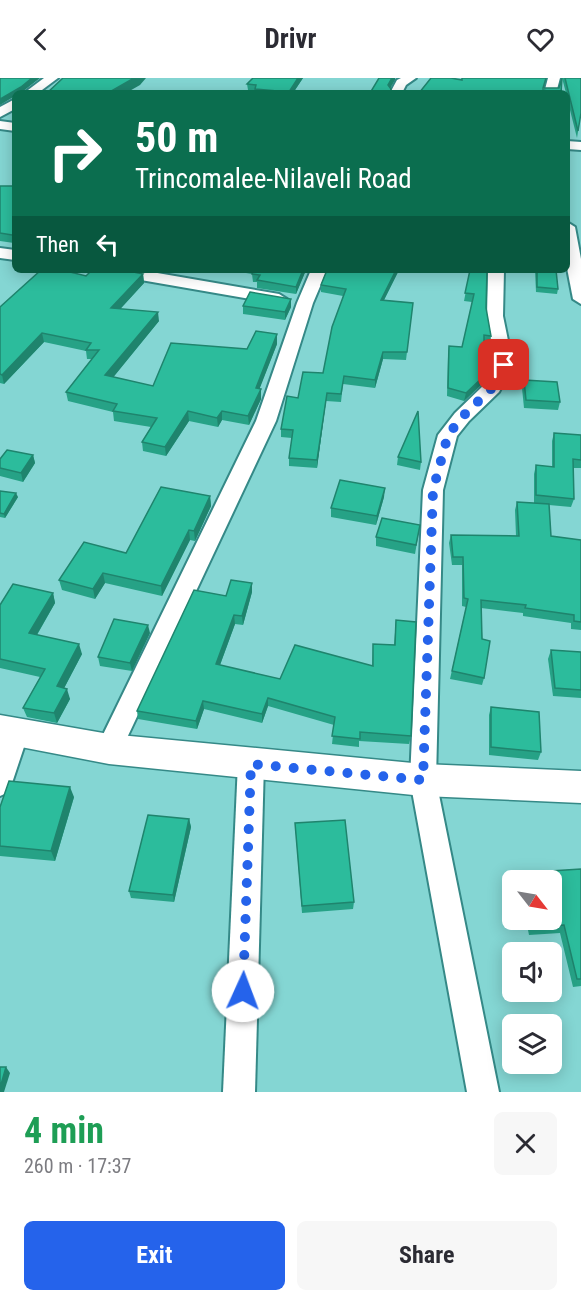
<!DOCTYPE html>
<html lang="en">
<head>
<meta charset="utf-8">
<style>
	body { margin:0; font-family:"Roboto Condensed",sans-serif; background:#f7f7f7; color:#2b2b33; height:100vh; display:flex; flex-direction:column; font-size:22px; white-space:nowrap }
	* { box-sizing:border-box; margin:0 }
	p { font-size:20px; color:#7c7c81 }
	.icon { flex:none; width:33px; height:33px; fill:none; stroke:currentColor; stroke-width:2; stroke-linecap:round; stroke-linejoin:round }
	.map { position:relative; height:1014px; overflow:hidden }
	.details { display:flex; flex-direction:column; background:#fff; flex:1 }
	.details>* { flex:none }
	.top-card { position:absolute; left:12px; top:12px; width:558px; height:183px; border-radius:9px; box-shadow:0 3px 15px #0003; background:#0b6e4f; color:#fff; overflow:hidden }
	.needle { width:39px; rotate:121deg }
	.buttons { position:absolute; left:502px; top:792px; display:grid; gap:12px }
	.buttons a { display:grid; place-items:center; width:60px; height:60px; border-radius:9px; background:#fff; box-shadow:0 3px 15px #0003; font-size:30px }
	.pin { position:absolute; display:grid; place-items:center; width:51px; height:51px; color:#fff; margin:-26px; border-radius:12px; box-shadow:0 3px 9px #0006 }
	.me { position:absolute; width:66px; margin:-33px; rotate:2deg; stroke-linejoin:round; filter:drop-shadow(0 0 4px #0008) }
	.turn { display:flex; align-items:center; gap:21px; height:126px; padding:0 24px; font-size:27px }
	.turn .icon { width:78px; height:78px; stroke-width:2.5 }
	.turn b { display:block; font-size:42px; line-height:51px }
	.then { display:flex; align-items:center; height:57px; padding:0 24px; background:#0003; gap:12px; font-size:22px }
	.round { display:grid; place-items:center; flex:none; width:63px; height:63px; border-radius:9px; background:#f7f7f7 }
	.overview { display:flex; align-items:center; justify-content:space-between; height:102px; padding:0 24px }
	h1 { font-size:36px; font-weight:700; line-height:45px; color:#1e9e55 }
	.cta { display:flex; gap:12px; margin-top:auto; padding:12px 24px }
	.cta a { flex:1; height:69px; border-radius:9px; background:#2563eb; color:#fff; font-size:24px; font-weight:700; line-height:69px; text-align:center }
	.cta a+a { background:#f7f7f7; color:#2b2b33 }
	header { display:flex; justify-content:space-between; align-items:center; height:78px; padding:0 24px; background:#fff; font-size:27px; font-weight:700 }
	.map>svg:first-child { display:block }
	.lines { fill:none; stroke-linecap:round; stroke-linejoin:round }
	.minor-casing { stroke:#358987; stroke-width:4 }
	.major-casing { stroke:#358987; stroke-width:3 }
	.minor { fill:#fff; fill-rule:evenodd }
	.major { fill:#fff; fill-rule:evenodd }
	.wall { fill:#26a286 }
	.shaded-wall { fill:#1f846d }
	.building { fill:#2cbc9c; stroke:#1f846d; stroke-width:1.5 }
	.route { stroke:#2563eb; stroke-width:10; stroke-dasharray:0 18 }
</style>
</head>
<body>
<header><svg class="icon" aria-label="back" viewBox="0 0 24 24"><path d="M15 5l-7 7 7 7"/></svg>Drivr<svg class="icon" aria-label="heart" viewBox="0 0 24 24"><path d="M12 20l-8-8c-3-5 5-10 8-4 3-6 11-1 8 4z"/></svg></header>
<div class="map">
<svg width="581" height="1014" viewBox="0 0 581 1014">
	<rect width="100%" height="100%" fill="#84d6d3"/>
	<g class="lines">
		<g class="minor-casing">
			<g id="minor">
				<polygon points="44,0 58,0 38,15 24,15"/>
				<polygon points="401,0 416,0 406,7 402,15 390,15 397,2"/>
				<polygon points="548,0 560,0 556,15 544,15"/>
				<polygon points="15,21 15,31 0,39 0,29"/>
				<polygon points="0,43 15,45 15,53 0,51"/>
				<polygon points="567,63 581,64 581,72 567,71"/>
				<polygon points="567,144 575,149 581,181 581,226 573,221 567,190"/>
				<polygon points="0,170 15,172 15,182 0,180"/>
				<polygon points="104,192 140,192 279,216 287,221 279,226 112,197"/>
				<polygon points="311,192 327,192 313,225 276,343 118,679 109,682 100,679 96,671 256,343 297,225"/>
				<polygon points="488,192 504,192 503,238 513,287 499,314 469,343 457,358 443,412 436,702 499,1014 467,1014 410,702 423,412 438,357 455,335 484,307 495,287 487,238"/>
				<polygon points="16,643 25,646 29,654 9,714 0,718 0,664 7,646"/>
				<polygon points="251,674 260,677 264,685 255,1014 223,1014 238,685 242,677"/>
			</g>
		</g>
		<g class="major-casing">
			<polygon id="major" points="0,637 109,656 423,686 581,693 581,725 423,718 109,686 0,665"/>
		</g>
		<use href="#minor" class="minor"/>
		<use href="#major" class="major"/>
	</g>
	<g class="wall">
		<polygon points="253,0 303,0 293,15 255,15 255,13 248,12 247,6"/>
		<polygon points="562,0 581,0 581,35 577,60 567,20 567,15 566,15"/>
		<polygon points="462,2 544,10 561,15 419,15"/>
		<polygon points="0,108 15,108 14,165 0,163"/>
		<polygon points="228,192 306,192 296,216 257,210 257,204 253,204 252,196"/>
		<polygon points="327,192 399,192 384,222 413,225 406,282 383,281 375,310 343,306 341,324 326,323 317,390 289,388 289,380 292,360 281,359 281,351 298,320 323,295 343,218 321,214 321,207"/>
		<polygon points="470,192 486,230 491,258 489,266 484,265 484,298 482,306 464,323 447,318 448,275 449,268 462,269 472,224 464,223"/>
		<polygon points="535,192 556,192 558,211 557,216 536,214"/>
		<polygon points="143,196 144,205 120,231 159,243 113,299 153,308 247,271 277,266 259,311 261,311 261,321 249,347 222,342 218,349 189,343 166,378 143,373 142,364 151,349 114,343 113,334 68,323 66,314 92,281 87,281 86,273 44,264 4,306 0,305 0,229 86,198"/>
		<polygon points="243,228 291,229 285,242 243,236"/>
		<polygon points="524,302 560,324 558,332 524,330 522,310"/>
		<polygon points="554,355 581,357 581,390 573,390 574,421 571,429 549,427 551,458 581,462 581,552 571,551 571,545 523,538 523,535 481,530 484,600 482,607 450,601 466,529 462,528 462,487 452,487 449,465 451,457 516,458 515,432 517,424 534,425 534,396 536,387 552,389 552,363"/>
		<polygon points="33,377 35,385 23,404 0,398 0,381"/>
		<polygon points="398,379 421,384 420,392 397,387"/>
		<polygon points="0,413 18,419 5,440 0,439"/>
		<polygon points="210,418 211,428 195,463 190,462 162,518 105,505 95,521 62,512 59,502 126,475"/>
		<polygon points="384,419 376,447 331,439 331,430"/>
		<polygon points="420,447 415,476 376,468 376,459"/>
		<polygon points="252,505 252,514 243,547 235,546 220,587 280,601 372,588 373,566 394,567 396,542 411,658 409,666 359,663 359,669 332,666 334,647 268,628 262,645 204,631 197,651 138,641 137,633 226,518"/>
		<polygon points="53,515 55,525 37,557 82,576 64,610 70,621 57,645 27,639 23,630 40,599 0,590 0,527"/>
		<polygon points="150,555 132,593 100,588 98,579"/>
		<polygon points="551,572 581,574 581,620 553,618 548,581"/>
		<polygon points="491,629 541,674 538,682 489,677 489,637"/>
		<polygon points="74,719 55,783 0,778 0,729"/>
		<polygon points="189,741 191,749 174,824 131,820 129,813"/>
		<polygon points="295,745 354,824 353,831 302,835"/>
		<polygon points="581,791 581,908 573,909 560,855 529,857 526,842 552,842 552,802 517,802 520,795"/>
	</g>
	<g class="shaded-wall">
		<polygon points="32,0 40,0 22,14 15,15 15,18 0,27 0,21"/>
		<polygon points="134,0 146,0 140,7 126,15 108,15"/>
		<polygon points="298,0 303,0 293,15 289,15"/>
		<polygon points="392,0 395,0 395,2 388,14 388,7"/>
		<polygon points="15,154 15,164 14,165 12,157"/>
		<polygon points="303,192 306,192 296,216 296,209"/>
		<polygon points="396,192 399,192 380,230 381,222"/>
		<polygon points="143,196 144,205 113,239 111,230"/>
		<polygon points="291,221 291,229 285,242 285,234"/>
		<polygon points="158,234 159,243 107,307 105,297"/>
		<polygon points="42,255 44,264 4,306 2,297"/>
		<polygon points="277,256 277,266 256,320 256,310"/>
		<polygon points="383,274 383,281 375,310 375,302"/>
		<polygon points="484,298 482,306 464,323 466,315"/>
		<polygon points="261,311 261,321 249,347 248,338"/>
		<polygon points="327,315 326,323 317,390 317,382"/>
		<polygon points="188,333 189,343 166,378 165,369"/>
		<polygon points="222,333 222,342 218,349 217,340"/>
		<polygon points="33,377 35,385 23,404 21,395"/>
		<polygon points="385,410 384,419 376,447 377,438"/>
		<polygon points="16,415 18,419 5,440 4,436"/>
		<polygon points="210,418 211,428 195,463 194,453"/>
		<polygon points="189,452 190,462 162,518 161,508"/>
		<polygon points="103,495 105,505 95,521 93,511"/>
		<polygon points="252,505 252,514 243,547 242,538"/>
		<polygon points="53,515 55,525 32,565 29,555"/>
		<polygon points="234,537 235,546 217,595 216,586"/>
		<polygon points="148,547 150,555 132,593 130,585"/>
		<polygon points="79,566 82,576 60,618 57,608"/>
		<polygon points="67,611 70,621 57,645 54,635"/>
		<polygon points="268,620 268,628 262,645 262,636"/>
		<polygon points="203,623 204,631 197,651 196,643"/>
		<polygon points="70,709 74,719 55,783 51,773"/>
		<polygon points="189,741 191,749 174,824 173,817"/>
		<polygon points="6,989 10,995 4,1014 0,1014 0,1010"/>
	</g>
	<g class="building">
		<polygon points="0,0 32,0 21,9 0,21"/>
		<polygon points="63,0 134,0 108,15 47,15"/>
		<polygon points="253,0 298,0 289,14 255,11 256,7 247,6"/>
		<polygon points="379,0 392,0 388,7 391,11 390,15 370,15"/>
		<polygon points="431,0 451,0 462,2 462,0 546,0 543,10 559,10 562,0 561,15 555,15 543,12 542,15 419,15"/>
		<polygon points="565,0 581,0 581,35 578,53"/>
		<polygon points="0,108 15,108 15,154 12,157 0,155"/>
		<polygon points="41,192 62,192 86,198 92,192 124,192 143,196 111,230 158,234 105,297 153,308 171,265 247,271 256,253 277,256 256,310 261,311 248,338 222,333 217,340 188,333 165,369 142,364 157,340 113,333 117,326 66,314 99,272 86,272 91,265 42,255 2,297 0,296 0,229"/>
		<polygon points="254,192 303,192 296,209 257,202 260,197 252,196"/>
		<polygon points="327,192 396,192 381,222 413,225 407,274 383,274 375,302 344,298 341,316 327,315 317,382 289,380 293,352 281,351 287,318 298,320 303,294 323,295 332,249 346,211 321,207"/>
		<polygon points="470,192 487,192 486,230 491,258 484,257 484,298 466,315 448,310 449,268 462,269 474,216 465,215"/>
		<polygon points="537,192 556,192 558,211 537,209"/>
		<polygon points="250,214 291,221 285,234 243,228"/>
		<polygon points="524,302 557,304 560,324 526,322"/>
		<polygon points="418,333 421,384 398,379"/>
		<polygon points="554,355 581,357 581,382 573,381 574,421 536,417 536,387 554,389"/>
		<polygon points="7,372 33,377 21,395 0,390 0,381"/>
		<polygon points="340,402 385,410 377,438 331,430"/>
		<polygon points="161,409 210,418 194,453 189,452 161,508 103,495 93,511 59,502 84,464 126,475"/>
		<polygon points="0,413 16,415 4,436 0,435"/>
		<polygon points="517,424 549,426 551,458 581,462 581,544 574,543 574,537 525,530 526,527 481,522 482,561 490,563 484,600 452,593 468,521 464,520 463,479 453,479 451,457 519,458"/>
		<polygon points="382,440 420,447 416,467 376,459"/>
		<polygon points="231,502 252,505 242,538 234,537 216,586 280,601 295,567 373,588 373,566 395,567 396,542 416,544 411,658 360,654 360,661 332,658 335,639 268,620 262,636 203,623 196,643 137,633 194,512 226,518"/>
		<polygon points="13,506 53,515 29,555 79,566 57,608 67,611 54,635 23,630 45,591 0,581 0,527"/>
		<polygon points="114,541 148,547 130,585 98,579"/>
		<polygon points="551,572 581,574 581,612 555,610"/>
		<polygon points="491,629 539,634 541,674 491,669"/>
		<polygon points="9,703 70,709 51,773 0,768 0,729"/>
		<polygon points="148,737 189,741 173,817 129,813"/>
		<polygon points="345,742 354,824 302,828 295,745"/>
		<polygon points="581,791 581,901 577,901 564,847 533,849 531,842 552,842 552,802 522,802 520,795"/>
		<polygon points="0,989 6,989 0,1010"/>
	</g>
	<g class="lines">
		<polyline class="route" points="243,913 251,686 423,702 433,412 448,357 462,339 492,310 504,287"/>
	</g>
</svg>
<div class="buttons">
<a><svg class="needle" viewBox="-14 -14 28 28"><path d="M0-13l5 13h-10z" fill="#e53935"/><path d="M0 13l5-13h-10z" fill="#7c7c81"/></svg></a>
<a><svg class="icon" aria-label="sound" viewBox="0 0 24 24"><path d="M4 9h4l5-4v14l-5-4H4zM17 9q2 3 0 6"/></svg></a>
<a><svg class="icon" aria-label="layers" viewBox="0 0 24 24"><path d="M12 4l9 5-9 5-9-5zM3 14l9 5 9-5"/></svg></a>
</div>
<div class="pin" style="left:504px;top:287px;background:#d93025"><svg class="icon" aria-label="arrive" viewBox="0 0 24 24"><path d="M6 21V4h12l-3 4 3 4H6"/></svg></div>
<svg class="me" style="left:243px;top:913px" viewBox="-20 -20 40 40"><circle r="19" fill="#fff"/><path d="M0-13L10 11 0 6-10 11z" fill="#2563eb"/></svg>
<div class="top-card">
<div class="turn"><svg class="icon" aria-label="right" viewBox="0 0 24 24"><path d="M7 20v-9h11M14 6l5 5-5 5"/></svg><div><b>50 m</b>Trincomalee-Nilaveli Road</div></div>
<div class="then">Then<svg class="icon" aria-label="left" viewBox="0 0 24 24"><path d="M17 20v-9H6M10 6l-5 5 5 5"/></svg></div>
</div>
</div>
<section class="details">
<div class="overview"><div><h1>4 min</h1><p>260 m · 17:37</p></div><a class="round"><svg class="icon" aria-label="close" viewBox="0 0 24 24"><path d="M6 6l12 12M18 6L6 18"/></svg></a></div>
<div class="cta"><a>Exit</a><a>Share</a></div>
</section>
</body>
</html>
